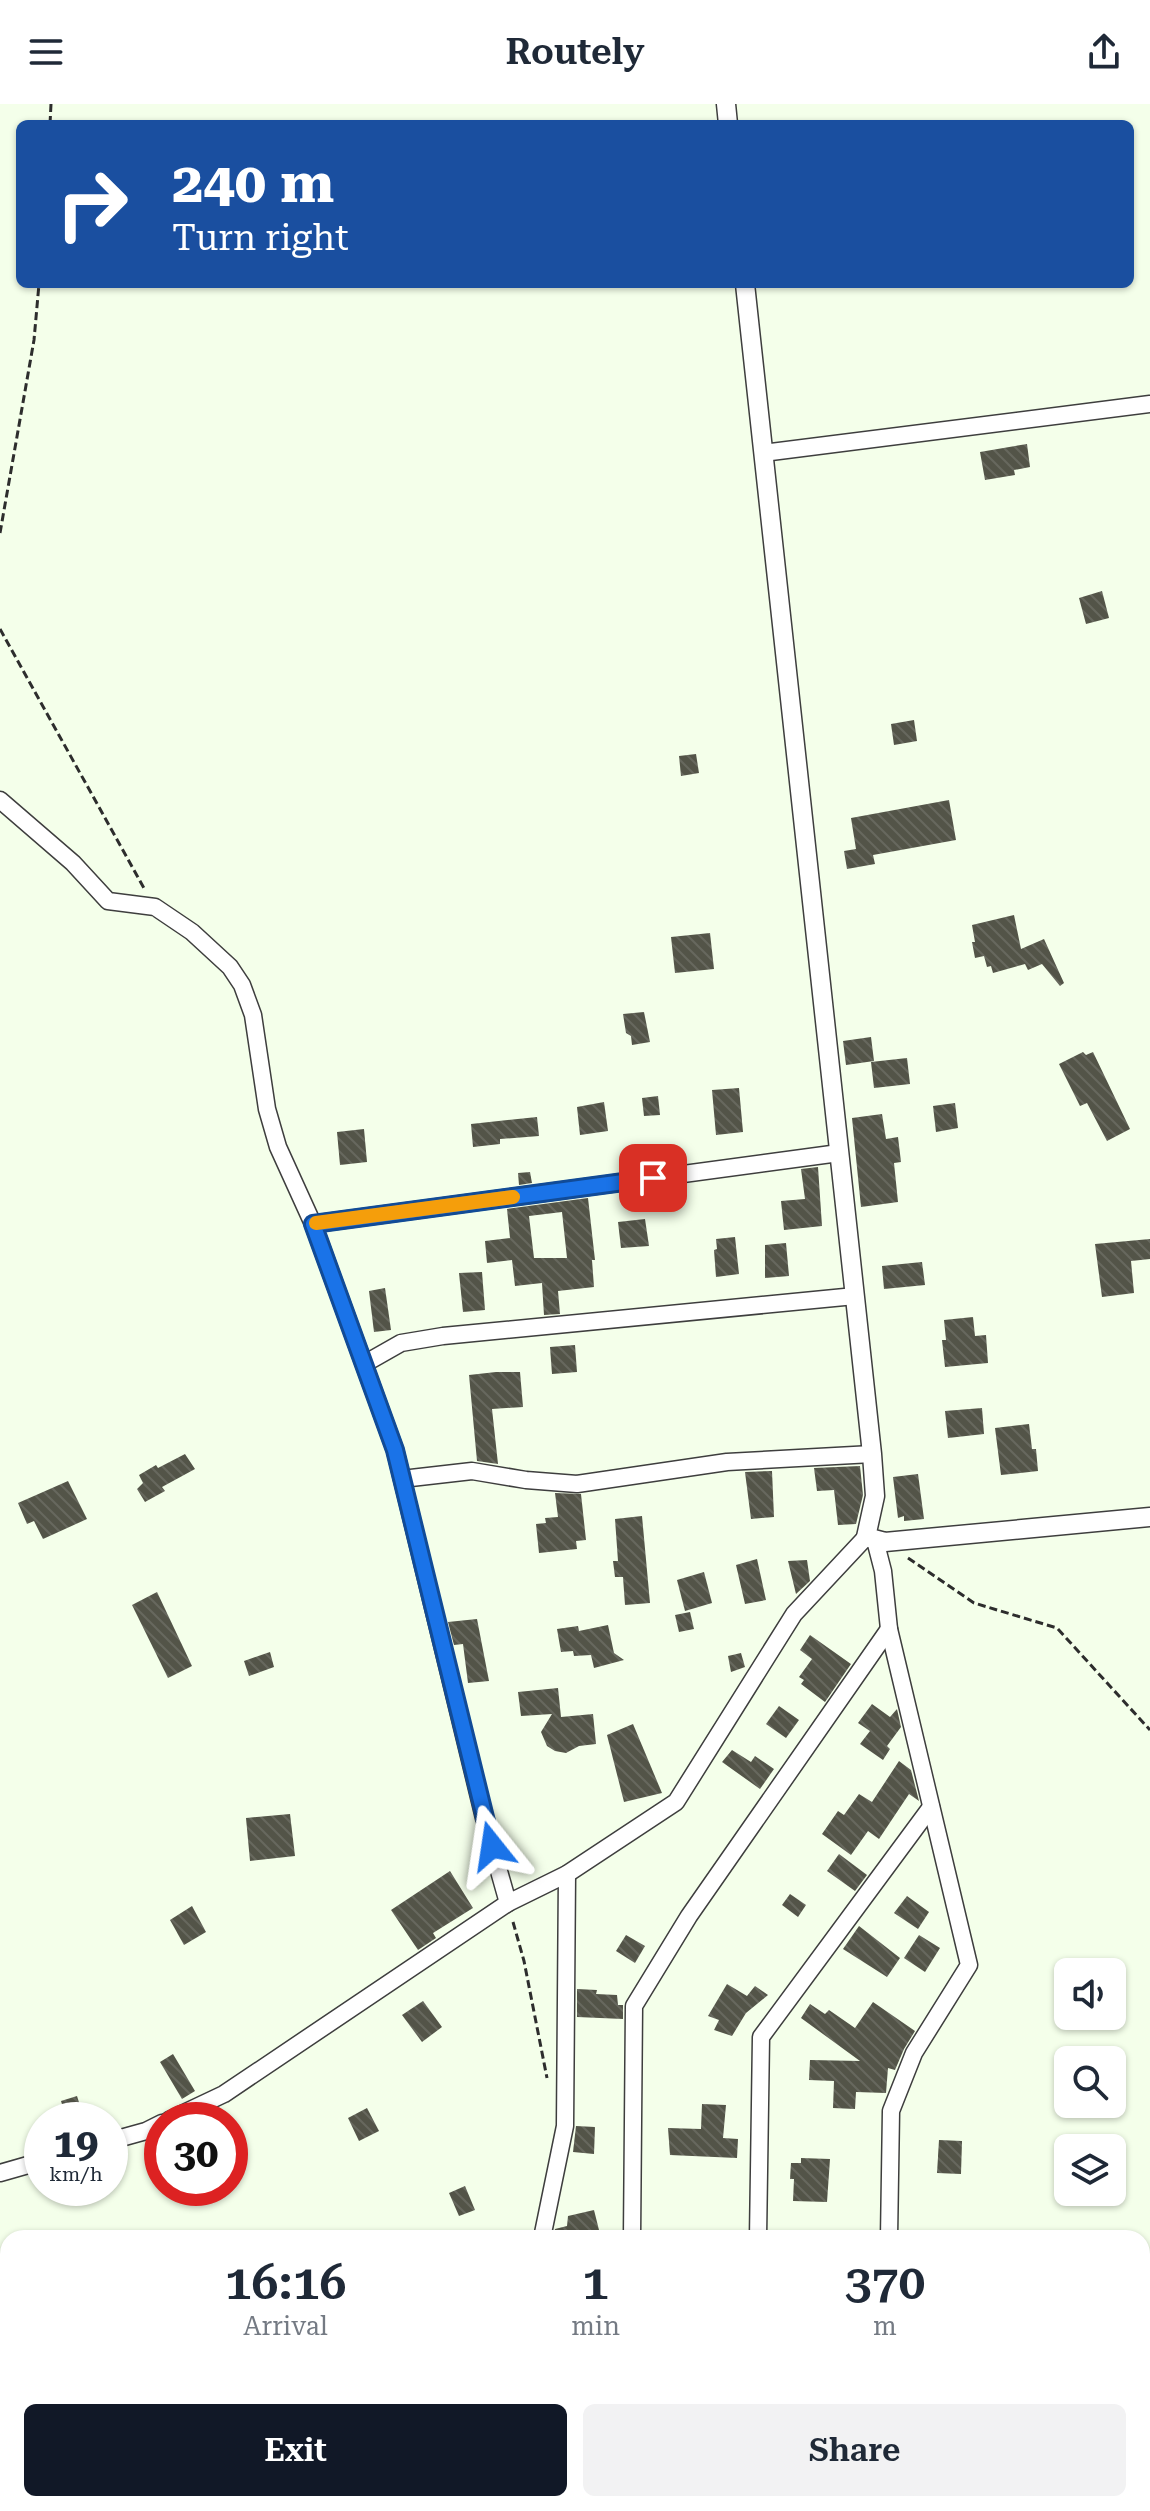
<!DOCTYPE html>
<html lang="en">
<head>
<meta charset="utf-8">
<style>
	body { margin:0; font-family:"Roboto Serif",serif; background:#f2f2f3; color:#1f2937; height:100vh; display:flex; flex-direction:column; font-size:30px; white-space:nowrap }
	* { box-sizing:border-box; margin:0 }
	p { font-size:26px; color:#747a83 }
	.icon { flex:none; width:44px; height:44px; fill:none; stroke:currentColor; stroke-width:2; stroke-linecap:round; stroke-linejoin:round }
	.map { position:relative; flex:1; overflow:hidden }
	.sheet { position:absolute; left:0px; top:2126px; width:1150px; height:282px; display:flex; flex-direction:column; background:#fff; border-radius:24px 24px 0 0; box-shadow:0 2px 6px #0004 }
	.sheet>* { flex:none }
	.guide { position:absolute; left:16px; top:16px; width:1118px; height:168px; border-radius:12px; box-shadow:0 2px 6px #0004; background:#1a4fa0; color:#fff; overflow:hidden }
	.tools { position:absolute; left:1054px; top:1854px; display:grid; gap:16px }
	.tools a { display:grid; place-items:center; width:72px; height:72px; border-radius:12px; background:#fff; box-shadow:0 2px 6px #0004; font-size:40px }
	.speed { position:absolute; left:24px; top:1998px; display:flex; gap:16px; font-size:40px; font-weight:700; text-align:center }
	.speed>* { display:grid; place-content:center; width:104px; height:104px; border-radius:50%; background:#fff; box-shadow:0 2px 6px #0004; line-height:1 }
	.speed small { font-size:20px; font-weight:400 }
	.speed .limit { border:12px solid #d22; background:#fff; color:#111 }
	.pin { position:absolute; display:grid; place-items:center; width:68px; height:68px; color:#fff; margin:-34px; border-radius:16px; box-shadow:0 4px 12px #0006 }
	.me { position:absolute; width:88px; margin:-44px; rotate:345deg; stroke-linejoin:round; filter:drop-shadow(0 0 6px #0008) }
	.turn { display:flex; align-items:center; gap:28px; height:168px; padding:0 24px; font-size:36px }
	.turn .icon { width:104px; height:104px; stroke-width:2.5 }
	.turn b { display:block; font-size:56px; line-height:68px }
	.eta { display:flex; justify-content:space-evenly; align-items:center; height:136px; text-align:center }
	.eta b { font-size:48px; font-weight:600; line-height:56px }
	.cta { display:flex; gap:16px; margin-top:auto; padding:16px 24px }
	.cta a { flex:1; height:92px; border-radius:12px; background:#111827; color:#fff; font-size:32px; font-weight:600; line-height:92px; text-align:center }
	.cta a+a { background:#f2f2f3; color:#1f2937 }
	header { display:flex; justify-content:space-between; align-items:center; height:104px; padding:0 24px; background:#fff; font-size:36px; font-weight:600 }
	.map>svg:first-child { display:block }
	.building { fill:url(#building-back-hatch); fill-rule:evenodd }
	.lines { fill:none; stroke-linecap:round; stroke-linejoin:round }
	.minor-casing { stroke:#3e3e3e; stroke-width:19 }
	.tertiary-casing { stroke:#3e3e3e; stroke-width:21 }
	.path { stroke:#2d2d2d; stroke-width:3; stroke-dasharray:8 4; stroke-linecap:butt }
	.minor { stroke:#fff; stroke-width:16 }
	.tertiary { stroke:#fff; stroke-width:18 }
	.route-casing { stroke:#114b97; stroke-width:20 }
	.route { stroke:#1a73e8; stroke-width:14 }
	.slow { stroke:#f59e0b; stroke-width:14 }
</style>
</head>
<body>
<header><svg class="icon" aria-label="menu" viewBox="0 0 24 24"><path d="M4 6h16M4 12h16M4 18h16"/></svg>Routely<svg class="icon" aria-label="share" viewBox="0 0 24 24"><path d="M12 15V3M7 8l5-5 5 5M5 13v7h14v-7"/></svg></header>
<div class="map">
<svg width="1150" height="2407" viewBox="0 0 1150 2407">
	<defs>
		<pattern id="building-back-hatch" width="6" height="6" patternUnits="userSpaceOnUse" patternTransform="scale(2)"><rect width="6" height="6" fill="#535448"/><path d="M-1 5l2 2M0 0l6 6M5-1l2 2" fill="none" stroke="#67685e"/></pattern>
	</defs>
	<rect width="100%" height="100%" fill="#f4ffea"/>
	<g class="building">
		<polygon points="1027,340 1030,363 1014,366 1015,371 985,376 980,348"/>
		<polygon points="1102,487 1109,514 1086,520 1079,494"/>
		<polygon points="914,616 917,637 894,641 891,620"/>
		<polygon points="696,650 699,669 681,672 679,652"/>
		<polygon points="949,696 956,736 873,751 875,760 847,765 844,747 856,745 851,714"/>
		<polygon points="1014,811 1021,845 1044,835 1064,879 1060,882 1042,860 1028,866 1025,860 993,869 991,862 987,863 984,852 975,854 972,838 975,838 972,821"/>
		<polygon points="710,829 714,865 675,869 671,833"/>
		<polygon points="644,908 650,938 632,941 631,932 626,929 623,910"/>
		<polygon points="871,933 874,957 846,961 843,937"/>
		<polygon points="1083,948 1086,951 1093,948 1130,1025 1107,1037 1087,999 1080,1002 1059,960"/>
		<polygon points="907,954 910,980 874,984 871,958"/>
		<polygon points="739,984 743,1028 716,1031 712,986"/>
		<polygon points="658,992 660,1011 644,1012 642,994"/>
		<polygon points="604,998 608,1027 580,1031 577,1003"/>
		<polygon points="955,999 958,1024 936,1028 933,1002"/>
		<polygon points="882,1010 886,1035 898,1033 901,1058 894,1059 898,1098 861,1103 852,1014"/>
		<polygon points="537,1013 539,1032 500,1035 500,1040 473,1043 471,1020"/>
		<polygon points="364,1025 367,1058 340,1061 337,1028"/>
		<polygon points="818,1063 822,1122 784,1126 781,1097 805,1095 801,1065"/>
		<polygon points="530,1068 532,1079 519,1081 518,1069"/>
		<path d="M588,1094L595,1156H592L594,1183L558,1187L560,1210L544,1211L542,1179L515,1182L512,1156L487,1159L485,1137L510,1134L507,1105ZM562,1108L567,1154H534L529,1112Z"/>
		<polygon points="645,1115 649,1142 621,1144 618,1118"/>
		<polygon points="735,1133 739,1170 716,1173 714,1146 717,1145 716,1135"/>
		<polygon points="1150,1135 1150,1155 1131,1157 1134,1189 1102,1193 1095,1140"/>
		<polygon points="786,1139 789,1172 765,1174 765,1141"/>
		<polygon points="922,1158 925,1181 884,1185 882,1162"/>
		<polygon points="482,1168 485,1206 463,1208 459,1169"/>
		<polygon points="385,1184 391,1226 374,1228 369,1187"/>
		<polygon points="973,1213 975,1232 986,1231 988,1259 945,1263 942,1236 946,1236 944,1216"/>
		<polygon points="575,1241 577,1268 552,1270 550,1243"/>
		<polygon points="496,1268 520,1268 523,1303 492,1305 498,1360 477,1357 469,1271"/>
		<polygon points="982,1304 984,1330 948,1334 945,1307"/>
		<polygon points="1029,1320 1032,1345 1036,1345 1038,1367 1001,1371 995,1324"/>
		<polygon points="185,1350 195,1365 162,1383 165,1387 145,1398 137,1385 143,1379 139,1371 156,1361 158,1364"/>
		<polygon points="860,1362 863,1391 856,1420 838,1421 834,1386 817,1387 814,1364"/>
		<polygon points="772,1367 774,1413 751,1415 745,1368"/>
		<polygon points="918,1370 924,1415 904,1417 904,1412 898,1414 893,1373"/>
		<polygon points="68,1377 87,1415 43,1435 34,1417 27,1420 18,1399"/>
		<polygon points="555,1389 581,1390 586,1436 576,1437 577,1445 539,1449 536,1420 546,1419 545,1414 558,1413"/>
		<polygon points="642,1412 650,1499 625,1501 623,1473 615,1473 613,1457 618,1457 615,1415"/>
		<polygon points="757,1455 766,1496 745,1500 736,1461"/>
		<polygon points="807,1456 810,1477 796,1490 788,1457"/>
		<polygon points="704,1468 712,1499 685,1507 677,1476"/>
		<polygon points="157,1488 192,1562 168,1574 132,1501"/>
		<polygon points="690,1508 694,1525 679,1528 675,1511"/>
		<polygon points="477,1515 489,1577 468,1579 463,1540 454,1541 448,1518"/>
		<polygon points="608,1521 614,1549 624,1556 594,1564 591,1551 574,1552 573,1547 561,1548 557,1525 578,1522 579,1527"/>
		<polygon points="810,1531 851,1560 825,1598 801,1580 804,1576 799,1573 812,1555 800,1546"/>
		<polygon points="270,1548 274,1563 249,1572 244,1557"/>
		<polygon points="741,1549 745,1563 731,1568 728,1552"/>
		<polygon points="558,1584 561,1613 593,1610 596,1640 579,1642 566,1649 555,1647 547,1642 541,1628 552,1610 521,1612 518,1588"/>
		<polygon points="872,1600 890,1613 897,1605 901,1623 887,1642 890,1645 883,1656 860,1640 870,1627 858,1619"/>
		<polygon points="779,1602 799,1616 786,1634 766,1620"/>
		<polygon points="633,1620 662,1689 624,1698 607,1631"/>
		<polygon points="732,1646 751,1658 755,1652 774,1665 760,1685 722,1658"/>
		<polygon points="899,1657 911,1666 919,1697 909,1690 879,1735 868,1727 851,1751 822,1730 838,1707 844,1711 859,1690 872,1698"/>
		<polygon points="290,1710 295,1752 250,1757 246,1714"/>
		<polygon points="839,1750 867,1771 855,1787 827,1767"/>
		<polygon points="450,1767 473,1804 433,1829 436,1834 418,1846 391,1806"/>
		<polygon points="790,1790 806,1801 798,1813 782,1801"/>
		<polygon points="907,1792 929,1808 918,1825 894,1809"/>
		<polygon points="192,1802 206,1828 184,1841 170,1816"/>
		<polygon points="859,1822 900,1854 887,1873 843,1845"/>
		<polygon points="626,1831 645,1842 635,1859 616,1847"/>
		<polygon points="919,1831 940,1844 925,1868 904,1854"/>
		<polygon points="727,1880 747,1892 755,1882 768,1891 746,1909 732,1932 714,1926 719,1916 708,1912"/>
		<polygon points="577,1885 597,1886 596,1890 617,1891 618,1901 623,1901 623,1915 577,1913"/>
		<polygon points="423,1897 442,1923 422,1938 402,1911"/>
		<polygon points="873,1898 915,1927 904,1945 895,1966 888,1964 886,1989 856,1988 855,2005 833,2004 834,1977 809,1976 810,1956 860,1957 801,1914 810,1900 825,1910 829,1906 855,1924"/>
		<polygon points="173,1950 195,1987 182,1995 160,1958"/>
		<polygon points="77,1992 81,2005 65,2010 61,1997"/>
		<polygon points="702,2000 726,2001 723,2034 738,2035 737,2054 670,2051 668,2024 701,2025"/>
		<polygon points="367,2004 379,2027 359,2037 348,2014"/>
		<polygon points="576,2022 595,2023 594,2050 573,2048"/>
		<polygon points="939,2036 962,2037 961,2070 937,2069"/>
		<polygon points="801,2054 830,2055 827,2098 793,2097 794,2075 790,2075 791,2059 801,2059"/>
		<polygon points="465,2082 475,2106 459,2112 449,2089"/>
		<polygon points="594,2106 601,2134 553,2134 555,2125 567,2122 568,2112"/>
	</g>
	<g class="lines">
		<g class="minor-casing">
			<g id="minor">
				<polyline points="763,349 1150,300"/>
				<polyline points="0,696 73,759 108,797 155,803 192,828 230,863 242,881 253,911 267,1005 278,1043 313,1120 395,1346 484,1714 508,1799"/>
				<polyline points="313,1120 839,1049"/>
				<polyline points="364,1260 401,1239 443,1232 855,1192"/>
				<polyline points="402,1375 472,1367 526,1376 577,1380 727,1358 872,1350"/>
				<polyline points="875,1436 883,1467 889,1525 969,1861 914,1949 891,2007 889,2134"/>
				<polyline points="169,2016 224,1990 508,1799 567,1770 676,1698 794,1510 866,1433"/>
				<polyline points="110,2037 146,2027 162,2019"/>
				<polyline points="0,2069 42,2057"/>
				<polyline points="542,2134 565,2022 567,1770"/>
				<polyline points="632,2134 634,1902 689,1812 889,1525"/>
				<polyline points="758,2134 761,1933 931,1703"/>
				<polyline points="623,2400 625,2407"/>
				<polyline points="758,2400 760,2407"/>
				<polyline points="132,2407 149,2400"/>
				<polyline points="467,2407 485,2401"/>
			</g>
		</g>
		<g class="tertiary-casing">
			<g id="tertiary">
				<polyline points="726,0 728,20"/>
				<polyline points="745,180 872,1350 875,1392 866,1433 885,1438 1150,1413"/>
			</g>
		</g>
		<g class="path">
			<polyline points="50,20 51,0"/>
			<polyline points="0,429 34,236 39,180"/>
			<polyline points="0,525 145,786"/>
			<polyline points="908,1454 974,1499 1057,1524 1150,1626"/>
			<polyline points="513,1818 524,1857 547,1974"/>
		</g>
		<use href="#minor" class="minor"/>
		<use href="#tertiary" class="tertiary"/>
	</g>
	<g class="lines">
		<g class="route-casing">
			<polyline id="route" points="492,1742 395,1346 313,1120 653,1074"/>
		</g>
		<use href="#route" class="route"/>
		<polyline class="slow" points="316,1119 513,1093"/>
	</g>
</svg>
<div class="tools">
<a><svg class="icon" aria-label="sound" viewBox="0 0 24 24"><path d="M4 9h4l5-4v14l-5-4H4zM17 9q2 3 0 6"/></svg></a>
<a><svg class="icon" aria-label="search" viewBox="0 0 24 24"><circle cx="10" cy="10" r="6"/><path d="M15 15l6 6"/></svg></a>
<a><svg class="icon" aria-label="layers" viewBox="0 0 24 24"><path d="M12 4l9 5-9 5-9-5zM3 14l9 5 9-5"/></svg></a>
</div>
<div class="speed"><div>19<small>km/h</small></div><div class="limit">30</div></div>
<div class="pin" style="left:653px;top:1074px;background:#d93025"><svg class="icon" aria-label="arrive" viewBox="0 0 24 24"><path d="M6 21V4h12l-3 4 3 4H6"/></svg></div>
<svg class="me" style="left:492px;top:1742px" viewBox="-20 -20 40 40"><path d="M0-17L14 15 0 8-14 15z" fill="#1a73e8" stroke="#fff" stroke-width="4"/></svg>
<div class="guide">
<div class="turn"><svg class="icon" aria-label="right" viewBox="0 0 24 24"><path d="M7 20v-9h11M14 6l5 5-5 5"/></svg><div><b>240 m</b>Turn right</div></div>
</div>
<section class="sheet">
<div class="eta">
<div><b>16:16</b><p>Arrival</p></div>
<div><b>1</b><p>min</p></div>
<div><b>370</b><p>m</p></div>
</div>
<div class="cta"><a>Exit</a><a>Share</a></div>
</section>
</div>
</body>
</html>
